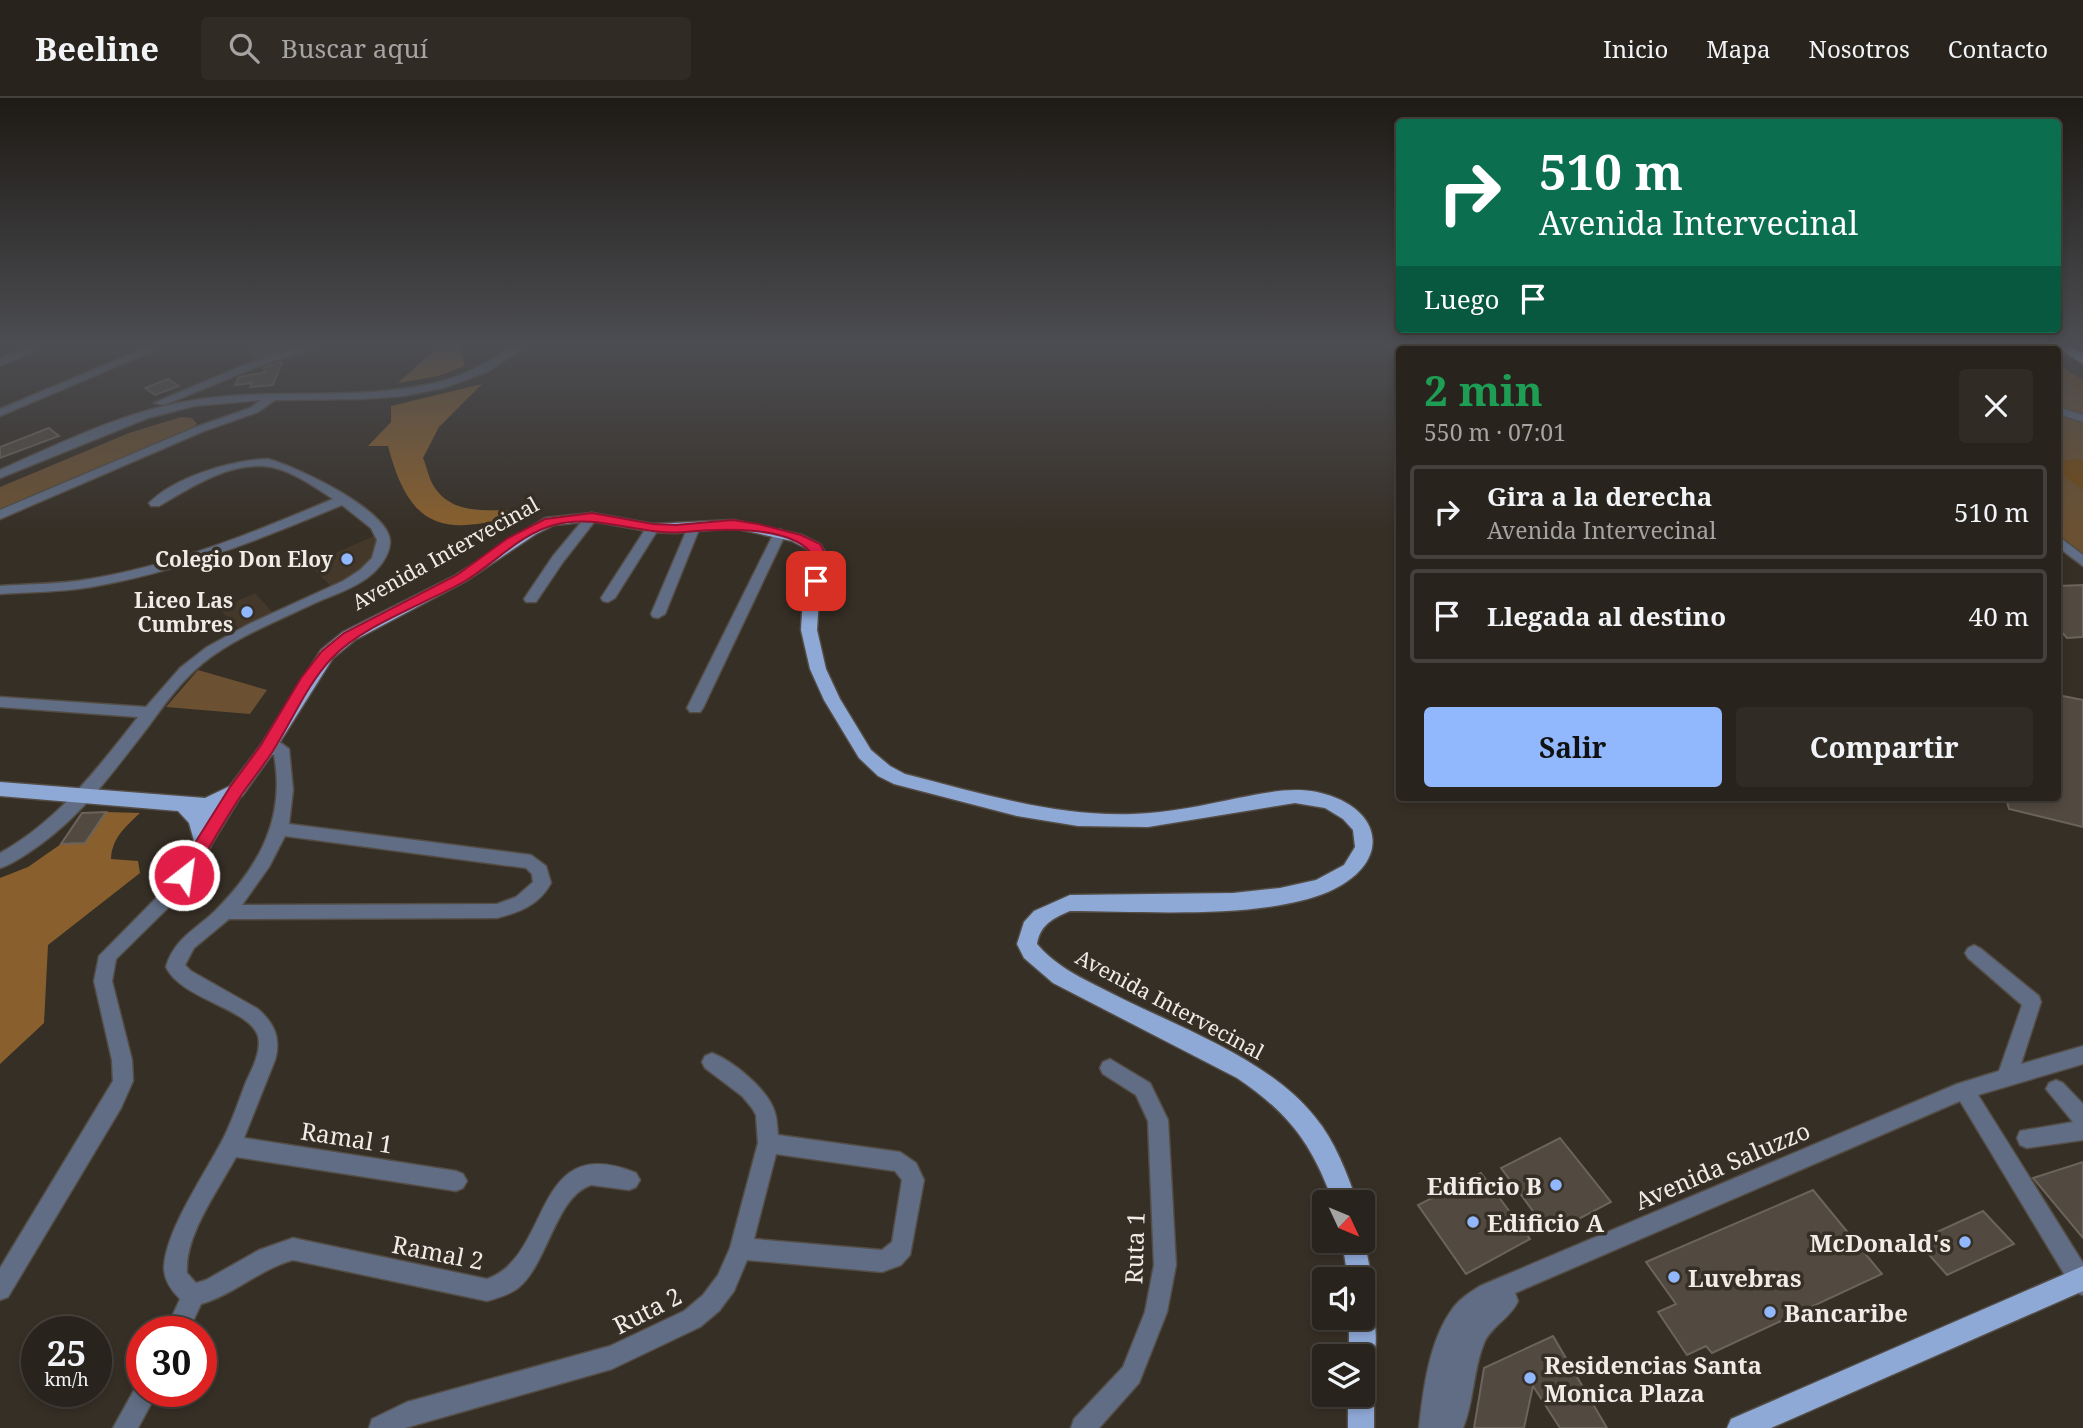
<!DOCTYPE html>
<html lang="es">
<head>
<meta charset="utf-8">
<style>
	body { margin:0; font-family:"Noto Serif",serif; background:#302b25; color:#f1f3f6; height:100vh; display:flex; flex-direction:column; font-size:26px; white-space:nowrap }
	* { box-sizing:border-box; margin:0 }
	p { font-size:23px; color:#a5a4a3 }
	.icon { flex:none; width:38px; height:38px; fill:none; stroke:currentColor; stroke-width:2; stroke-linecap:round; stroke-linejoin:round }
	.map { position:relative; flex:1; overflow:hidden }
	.drawer { position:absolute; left:1396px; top:248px; width:665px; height:455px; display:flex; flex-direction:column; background:#28231c; border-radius:7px; box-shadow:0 4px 10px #0003,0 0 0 2px #44403b }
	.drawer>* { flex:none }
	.guide { position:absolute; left:1396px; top:21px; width:665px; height:214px; border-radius:7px; box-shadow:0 4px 10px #0003,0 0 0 2px #44403b; background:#0b6e4f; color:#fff; overflow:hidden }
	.needle { width:46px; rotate:134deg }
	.fabs { position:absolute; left:1312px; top:1092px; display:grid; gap:14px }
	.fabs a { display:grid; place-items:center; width:63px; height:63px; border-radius:7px; background:#28231c; box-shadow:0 4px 10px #0003,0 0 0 2px #44403b; font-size:35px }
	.speed { position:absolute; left:21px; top:1218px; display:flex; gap:14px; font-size:35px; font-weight:700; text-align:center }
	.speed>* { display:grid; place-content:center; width:91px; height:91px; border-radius:50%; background:#28231c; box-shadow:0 4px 10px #0003,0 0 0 2px #44403b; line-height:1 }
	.speed small { font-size:18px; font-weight:400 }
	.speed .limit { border:10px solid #d22; background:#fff; color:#111 }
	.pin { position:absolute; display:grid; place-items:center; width:60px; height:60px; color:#fff; margin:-30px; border-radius:14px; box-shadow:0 4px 10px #0006 }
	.me { position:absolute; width:77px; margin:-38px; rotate:30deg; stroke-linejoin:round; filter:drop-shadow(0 0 5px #0008) }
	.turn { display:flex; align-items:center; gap:24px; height:147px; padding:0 28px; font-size:32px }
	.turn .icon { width:91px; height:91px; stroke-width:2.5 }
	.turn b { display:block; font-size:49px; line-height:60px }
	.then { display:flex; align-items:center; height:66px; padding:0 28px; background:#0003; gap:14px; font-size:26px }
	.round { display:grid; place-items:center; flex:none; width:74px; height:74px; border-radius:7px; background:#302b25 }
	.head { display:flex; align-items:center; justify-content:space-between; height:119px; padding:0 28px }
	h1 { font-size:42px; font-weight:700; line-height:52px; color:#1e9e55 }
	.primary-button { display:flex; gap:14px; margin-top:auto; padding:14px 28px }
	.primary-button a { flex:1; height:80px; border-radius:7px; background:#91b8fd; color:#111; font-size:28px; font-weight:700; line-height:80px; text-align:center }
	.primary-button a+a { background:#302b25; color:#f1f3f6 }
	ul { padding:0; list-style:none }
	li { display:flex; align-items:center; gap:21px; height:94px; margin:0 14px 10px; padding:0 14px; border:4px solid #44403b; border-radius:7px }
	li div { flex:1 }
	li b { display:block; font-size:26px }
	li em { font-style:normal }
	header { display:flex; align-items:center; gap:42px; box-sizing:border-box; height:98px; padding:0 35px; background:#28231c; border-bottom:2px solid #44403b }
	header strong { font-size:33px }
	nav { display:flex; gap:38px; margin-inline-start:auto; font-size:24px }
	.search { width:490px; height:63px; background:#302b25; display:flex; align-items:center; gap:18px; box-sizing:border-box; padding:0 24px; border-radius:7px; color:#a5a4a3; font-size:26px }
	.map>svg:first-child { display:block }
	.built { fill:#44382b }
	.green { fill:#6b5132 }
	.forest { fill:#89602d }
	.water { fill:#734b15 }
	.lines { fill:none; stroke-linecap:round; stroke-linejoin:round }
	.river { fill:#734b15; fill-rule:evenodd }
	.building { fill:#524a41; stroke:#6c645a; stroke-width:2 }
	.minor-casing { stroke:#544d45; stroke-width:3 }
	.major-casing { stroke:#544d45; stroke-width:3 }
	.highway-casing { stroke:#544d45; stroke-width:3 }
	.minor { fill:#606d84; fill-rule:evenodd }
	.major { fill:#8fa9d7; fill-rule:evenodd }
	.highway { fill:#a2c1f8; fill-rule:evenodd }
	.route { fill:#e11d48; stroke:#92132f; stroke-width:2 }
	.poi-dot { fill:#91b8fd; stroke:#362f26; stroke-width:2.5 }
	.labels { text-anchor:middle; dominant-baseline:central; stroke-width:7; stroke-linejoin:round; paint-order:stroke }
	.street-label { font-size:21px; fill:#f0ebe6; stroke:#362f26 }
	.poi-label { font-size:21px; font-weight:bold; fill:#f0ebe6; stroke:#362f26; text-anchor:end }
	.near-street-label { font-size:24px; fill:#f0ebe6; stroke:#362f26 }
	.near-poi-label { font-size:24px; font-weight:bold; fill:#f0ebe6; stroke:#362f26; text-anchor:start }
</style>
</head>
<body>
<header>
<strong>Beeline</strong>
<div class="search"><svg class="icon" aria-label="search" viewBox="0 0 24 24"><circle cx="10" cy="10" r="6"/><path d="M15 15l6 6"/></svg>Buscar aquí</div>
<nav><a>Inicio</a><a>Mapa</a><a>Nosotros</a><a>Contacto</a></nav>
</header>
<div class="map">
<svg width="2083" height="1330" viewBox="0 0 2083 1330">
	<rect width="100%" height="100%" fill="#362f26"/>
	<g class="built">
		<polygon points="376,437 376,455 366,468 332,489 309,467"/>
		<polygon points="255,495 274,516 240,532 219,511"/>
	</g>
	<g class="green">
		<polygon points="1869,247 2038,247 2045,252 1875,252"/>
		<polygon points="2058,261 2083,292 2083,465 2058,444"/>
		<polygon points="181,319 192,320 197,326 190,333 0,414 0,389 129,335"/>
		<polygon points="198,572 267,592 250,616 166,609"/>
	</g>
	<g class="forest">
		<polygon points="440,247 459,247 465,268 438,278 398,285"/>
		<path d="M482,286L439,329L423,360C427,369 429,382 435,390C457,422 498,408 531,414C450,436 412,440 388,348H368L391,324V308Z"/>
		<path d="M106,714L140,715C125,729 112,740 111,761L138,763L140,775L48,847L44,925L0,966V780L28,769L61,746L85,745Z"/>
	</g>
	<polygon class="water" points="2080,361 2083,363 2083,392 2058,374 2058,363"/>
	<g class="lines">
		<g class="river">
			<polygon points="2014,247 2031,247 2035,252 2018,252"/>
			<polygon points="2058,267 2083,282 2083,294 2058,279"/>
		</g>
	</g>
	<g class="building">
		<polygon points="261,247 288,247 287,251 256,260 250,251"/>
		<polygon points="282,264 273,287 250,289 252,285 235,287 239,279 266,274 263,270"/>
		<polygon points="168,281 179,288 155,297 145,290"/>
		<polygon points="49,330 59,338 0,360 0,349"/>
		<polygon points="2083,487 2083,539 2067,540 2058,530 2058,488"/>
		<polygon points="2058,597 2083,602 2083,729 2009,711 2006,700 2058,700"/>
		<polygon points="106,714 85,745 61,746 82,715"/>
		<polygon points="1560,1040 1611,1104 1550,1136 1501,1070"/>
		<polygon points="2083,1064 2083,1140 2033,1080"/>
		<polygon points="1481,1075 1530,1141 1466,1176 1418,1107"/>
		<polygon points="1813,1092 1882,1176 1712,1255 1706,1248 1687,1257 1658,1214 1676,1206 1646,1164"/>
		<polygon points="1983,1113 2014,1146 1947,1177 1917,1143"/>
		<polygon points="1553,1238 1607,1330 1560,1330 1533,1288 1524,1330 1474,1330 1484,1270"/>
	</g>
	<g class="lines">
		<g class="minor-casing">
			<g id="minor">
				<polygon points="33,247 48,247 0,268 0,261"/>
				<polygon points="152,247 167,247 0,318 0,311"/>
				<polygon points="307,247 324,247 257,269 164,307 154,305 249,265"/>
				<path d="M515,247H528L487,274L443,290L403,298L362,301L275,302L258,314L204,333L0,421V412L196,329L250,310L261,302L194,308L148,320L0,380V372C63,344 127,312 195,302C276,289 359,304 439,284C467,277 491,262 515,247Z"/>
				<polygon points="1864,247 1876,247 1880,252 1869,252"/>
				<polygon points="1931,247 1943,247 1948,252 1936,252"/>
				<polygon points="2058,309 2083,317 2083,324 2058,316"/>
				<path d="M268,361C295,368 392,413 390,445C389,459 378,472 367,480C352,491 333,497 315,505C277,523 236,539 203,565C181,583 164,607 148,629C116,670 84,715 41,746C28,755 15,765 0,770V755C58,723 98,670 138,619L0,609V599L146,609L180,570L207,549L249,526L343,483L360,472L372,460L377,442L371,430L342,407C261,441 178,474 91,489C61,494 30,494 0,496V488C30,486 61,486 90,481C175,467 255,434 333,401C315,389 292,373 271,369C232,362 191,389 159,408H151L149,405C175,379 232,362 268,361Z"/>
				<polygon points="592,415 598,419 563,464 536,504 526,504 524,501 553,458 588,416"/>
				<polygon points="694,425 700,429 665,516 658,520 653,519 651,516 688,429"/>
				<polygon points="653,426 659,430 615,500 608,504 603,503 601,500 648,427"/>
				<polygon points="780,431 786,435 703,610 700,614 690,614 687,610 774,435"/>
				<polygon points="2058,438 2083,457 2083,468 2058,449"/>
				<path d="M267,645H281L289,651L293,692L289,726L531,757L546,768L551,785C539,807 520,814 497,820L229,821L194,850L185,867L191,873L258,911C275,926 281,941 275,962L244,1040L456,1073L463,1076L467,1083L463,1090L456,1093L236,1059C219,1091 184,1138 187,1175L196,1185L206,1182L259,1152L293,1140L487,1181C553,1158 531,1032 636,1075L640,1082L636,1089L629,1092L591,1087C555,1099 548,1166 518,1190C509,1197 497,1200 487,1203L293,1162C260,1171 235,1196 201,1206L188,1234H165L180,1201C171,1192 164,1182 164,1169C166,1131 207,1073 224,1039C233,1021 239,1002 246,984C252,971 262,953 258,938C249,910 182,902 166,869C174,841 195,832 215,813C259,769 286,720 274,657L261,655L259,651ZM285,738L526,770L532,776L533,784L516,799L497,806L242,807L269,769Z"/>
				<polygon points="236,687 242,689 244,693 180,798 116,861 112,883 132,962 133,983 121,1010 8,1199 0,1202 0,1170 113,983 112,962 94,883 99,858 168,788 230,689"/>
				<path d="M1974,847L1980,850L2039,898L2041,904L2021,966L2083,948V966L1978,997L2083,1165V1197L2075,1194L1960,1003L1515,1195L1518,1203C1511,1220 1491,1228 1484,1245C1473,1272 1474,1303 1463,1330H1419C1423,1293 1429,1244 1451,1213C1458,1202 1469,1195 1480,1188L1957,986L1999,973L2022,907L1968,860L1965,855L1968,850Z"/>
				<path d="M712,955C733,963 769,992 775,1015C777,1021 777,1029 778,1037L900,1054L916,1065L924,1082L910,1157L901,1167L882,1174L747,1162L734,1193L719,1213L700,1229L612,1271L405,1330H369L372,1321L407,1304L610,1248L684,1213L703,1197L718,1177L730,1150L758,1045L756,1017L752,1010L742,998L705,970L702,964L705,958ZM776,1056L895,1073L902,1082L892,1144L882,1152L754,1141Z"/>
				<polygon points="1110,961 1150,985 1168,1022 1176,1167 1167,1214 1139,1285 1099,1330 1071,1330 1074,1321 1123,1269 1145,1214 1154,1167 1148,1023 1136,997 1103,976 1100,970 1103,964"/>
				<polygon points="2056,982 2063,985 2083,1006 2083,1042 2027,1050 2020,1047 2017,1040 2020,1033 2073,1024 2046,991 2049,985"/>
				<polygon points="142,1283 142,1293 158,1293 138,1330 113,1330 138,1285"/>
			</g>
		</g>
		<g class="major-casing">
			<g id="major">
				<path d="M592,415L653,426L733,422L802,437L820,446L828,459V468L819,499L817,532L826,571L840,601L871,652L890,668L905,676C980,695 1056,719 1133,716C1169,715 1204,707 1238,700C1264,695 1290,689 1317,694C1385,709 1393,766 1328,794C1261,822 1143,813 1070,813C1053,820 1040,827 1037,846C1058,871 1088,883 1117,898C1181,930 1270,962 1315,1019C1335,1043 1347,1075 1357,1104H1333C1312,1046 1289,1015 1237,980L1053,885L1024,860L1017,846L1024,824L1034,813L1070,797L1233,795L1280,790L1316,782L1344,767L1355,749L1353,732L1343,721L1325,710L1295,705L1148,729L1078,728L1017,718L894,686L878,678L859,660L824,602L810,571L801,532L803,499L814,468V459L809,452L792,443L733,430L675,435L653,434L592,423L554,427L536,436L466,483L355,542L333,560L273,655L242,698L217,710L224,725L221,730H209L212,745L210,750L203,752L196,750L189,725L178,713L0,698V684L205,700L230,688L261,647L321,552L343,534L456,477L545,420Z"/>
				<polygon points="1363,1136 1372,1181 1369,1190 1363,1192 1363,1181 1348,1181 1342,1143 1363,1143"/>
				<polygon points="2083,1168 2083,1193 1771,1330 1727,1330 1731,1321"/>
				<path d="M1363,1208L1371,1211C1377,1227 1378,1252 1371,1267L1363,1270V1258H1349V1220H1363Z"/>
				<polygon points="1363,1285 1370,1288 1374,1297 1374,1330 1348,1330 1348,1297 1363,1297"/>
			</g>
		</g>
		<g class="highway-casing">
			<polygon id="highway" points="2054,247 2071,247 2083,256 2083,266"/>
		</g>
		<use href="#minor" class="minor"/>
		<use href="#major" class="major"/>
		<use href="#highway" class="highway"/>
	</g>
	<linearGradient id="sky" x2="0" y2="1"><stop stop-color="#1e1a15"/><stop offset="0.57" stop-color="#4c4d52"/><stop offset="1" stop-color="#4c4d52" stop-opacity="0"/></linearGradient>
	<rect width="2083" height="434" fill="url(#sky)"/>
	<path class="route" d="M592,415L653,426L676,427L733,422L758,426L801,437L820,446L827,459L823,483L816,488L809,483L814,459C795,426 717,431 685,434C641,438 597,415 554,427C520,436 494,466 465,483C425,506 363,527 332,560C307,586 292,623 273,653C263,668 252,682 242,696C223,724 207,754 190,782H178L175,777L178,772L230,689L261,647L301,580L322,553L344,535L457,477L508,440L545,421Z"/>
	<g class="poi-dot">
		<circle cx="347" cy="461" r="7"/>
		<circle cx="247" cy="514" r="7"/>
		<circle cx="1556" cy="1087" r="7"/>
		<circle cx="1473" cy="1124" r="7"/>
		<circle cx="1965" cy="1144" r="7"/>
		<circle cx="1674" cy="1179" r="7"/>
		<circle cx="1770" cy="1214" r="7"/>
		<circle cx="1530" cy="1280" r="7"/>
	</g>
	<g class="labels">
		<g class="street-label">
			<text transform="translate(445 455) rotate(-29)">Avenida Intervecinal</text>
			<text transform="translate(1170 906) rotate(28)">Avenida Intervecinal</text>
		</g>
		<g class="poi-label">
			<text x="333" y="461">Colegio Don Eloy</text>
			<text x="233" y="502">Liceo Las<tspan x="233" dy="24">Cumbres</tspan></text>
		</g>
		<g class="near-street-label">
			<text transform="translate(347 1039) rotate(9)">Ramal 1</text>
			<text transform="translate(1722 1067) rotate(-23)">Avenida Saluzzo</text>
			<text transform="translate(1134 1150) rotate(-88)">Ruta 1</text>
			<text transform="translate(438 1154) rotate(11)">Ramal 2</text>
			<text transform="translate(647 1212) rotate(-27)">Ruta 2</text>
		</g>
		<g class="near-poi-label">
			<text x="1542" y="1087" text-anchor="end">Edificio B</text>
			<text x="1487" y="1124">Edificio A</text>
			<text x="1951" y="1144" text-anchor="end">McDonald's</text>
			<text x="1688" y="1179">Luvebras</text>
			<text x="1784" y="1214">Bancaribe</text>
			<text x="1544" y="1266">Residencias Santa<tspan x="1544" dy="28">Monica Plaza</tspan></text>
		</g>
	</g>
</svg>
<div class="fabs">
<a><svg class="needle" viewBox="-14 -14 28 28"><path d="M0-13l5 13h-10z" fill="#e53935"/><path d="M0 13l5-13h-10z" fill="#a5a4a3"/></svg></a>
<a><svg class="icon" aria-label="sound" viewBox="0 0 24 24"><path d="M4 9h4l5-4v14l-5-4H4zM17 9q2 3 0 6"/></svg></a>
<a><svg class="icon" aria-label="layers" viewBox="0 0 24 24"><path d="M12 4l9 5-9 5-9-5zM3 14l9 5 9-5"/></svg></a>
</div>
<div class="speed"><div>25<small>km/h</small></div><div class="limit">30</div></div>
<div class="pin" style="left:816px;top:483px;background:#d93025"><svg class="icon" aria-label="arrive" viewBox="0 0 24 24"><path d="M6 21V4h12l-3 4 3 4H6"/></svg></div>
<svg class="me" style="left:184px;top:777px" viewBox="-20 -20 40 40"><circle r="17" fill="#e11d48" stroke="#fff" stroke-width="3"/><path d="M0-11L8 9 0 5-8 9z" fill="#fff"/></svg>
<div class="guide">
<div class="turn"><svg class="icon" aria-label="right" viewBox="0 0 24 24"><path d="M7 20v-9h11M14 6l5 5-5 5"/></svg><div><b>510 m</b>Avenida Intervecinal</div></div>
<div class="then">Luego<svg class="icon" aria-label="arrive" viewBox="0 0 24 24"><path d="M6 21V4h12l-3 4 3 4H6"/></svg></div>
</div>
<section class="drawer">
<div class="head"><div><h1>2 min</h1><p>550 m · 07:01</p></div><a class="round"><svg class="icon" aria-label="close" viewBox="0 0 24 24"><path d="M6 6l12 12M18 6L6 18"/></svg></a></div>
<ul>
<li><svg class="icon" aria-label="right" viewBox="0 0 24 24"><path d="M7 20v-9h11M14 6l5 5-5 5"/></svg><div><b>Gira a la derecha</b><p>Avenida Intervecinal</p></div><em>510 m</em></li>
<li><svg class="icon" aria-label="arrive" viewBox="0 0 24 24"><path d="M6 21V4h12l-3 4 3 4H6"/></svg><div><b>Llegada al destino</b></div><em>40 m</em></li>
</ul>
<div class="primary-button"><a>Salir</a><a>Compartir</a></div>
</section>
</div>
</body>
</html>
